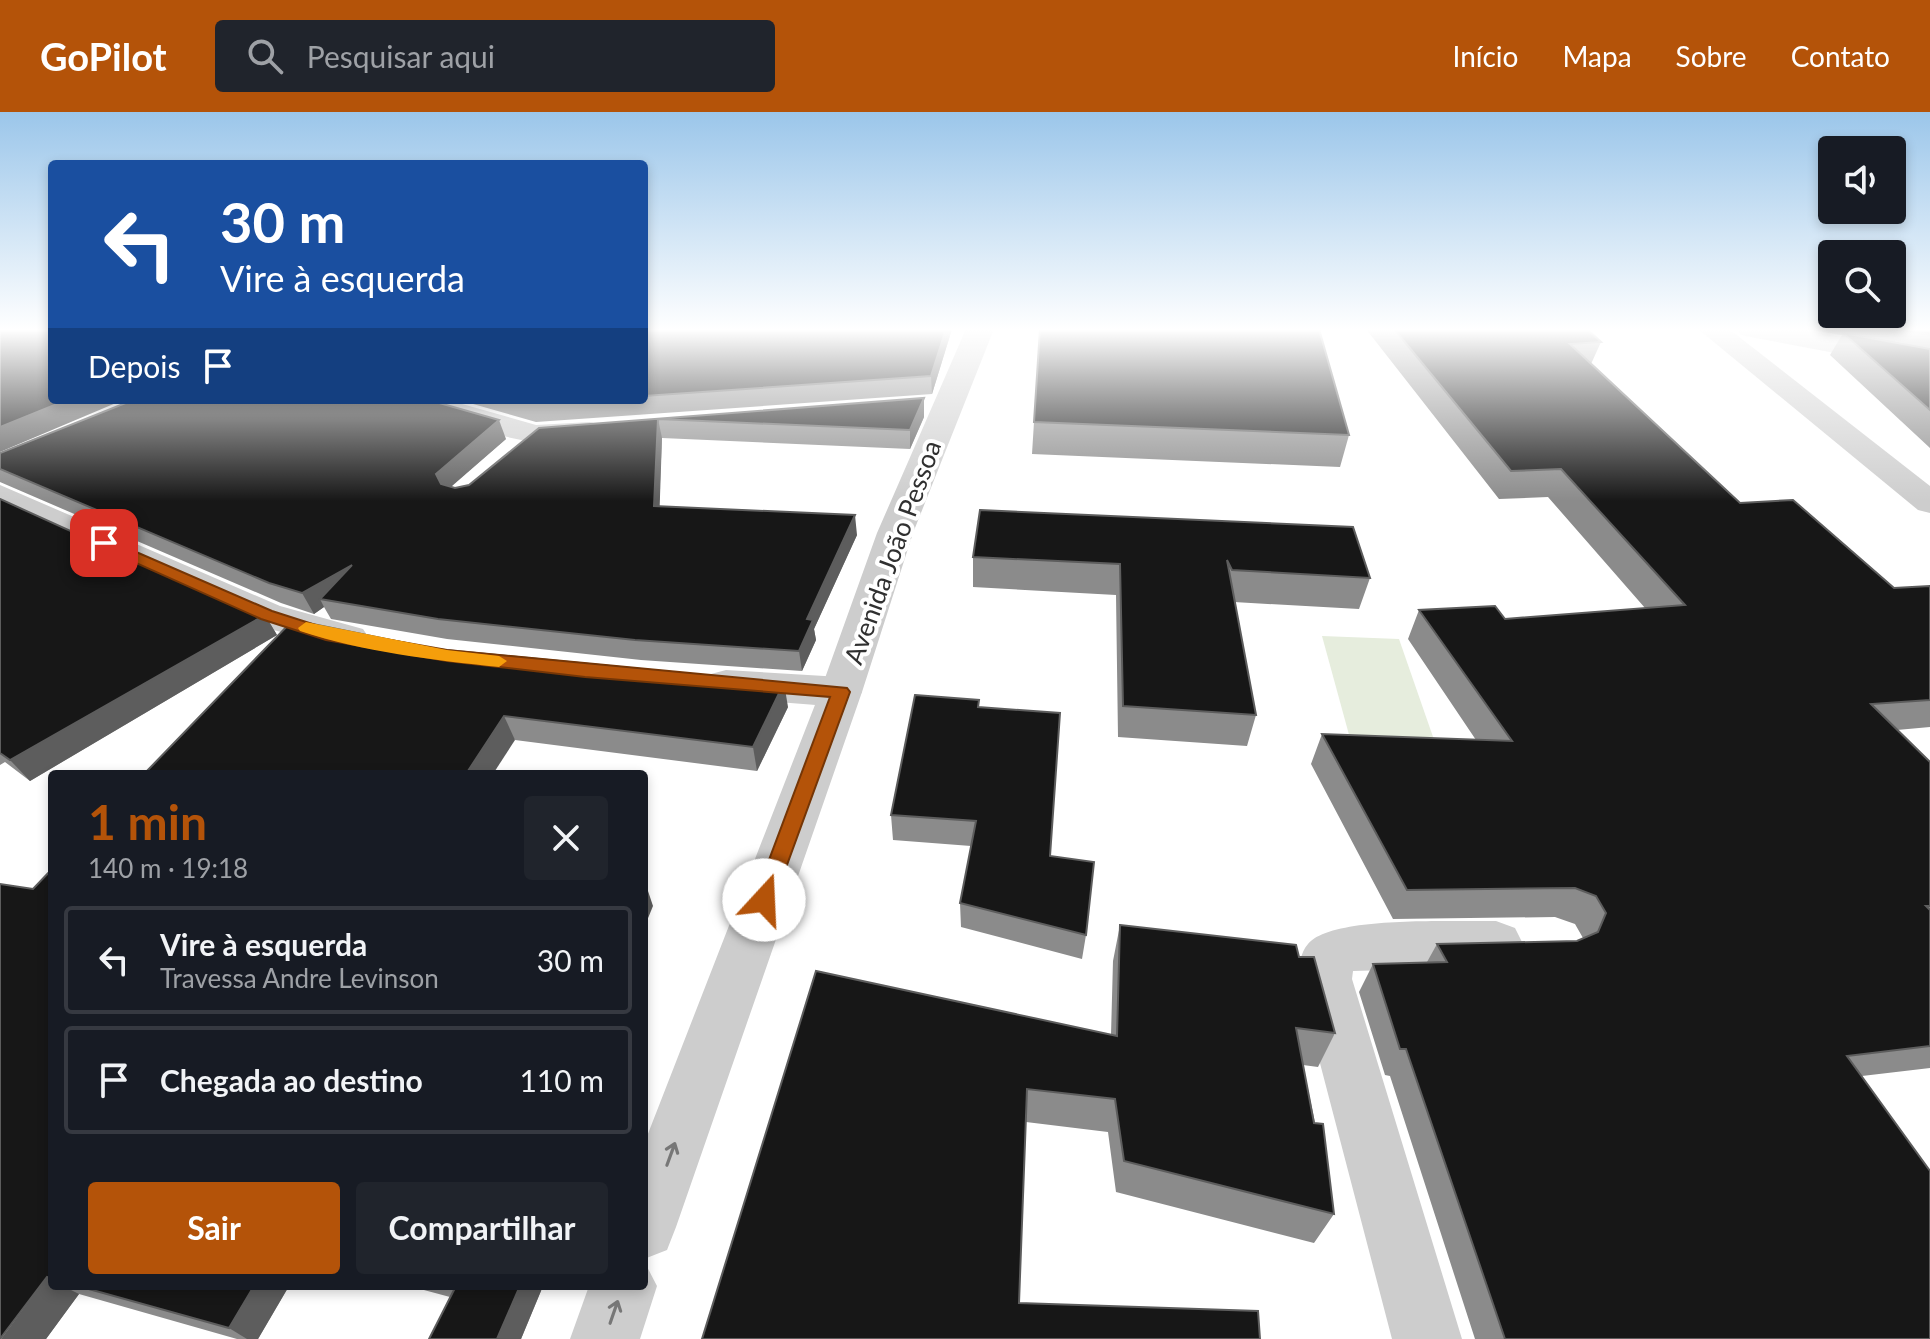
<!DOCTYPE html>
<html lang="pt">
<head>
<meta charset="utf-8">
<style>
	body { margin:0; font-family:Lato,sans-serif; background:#20242c; color:#f1f3f6; height:100vh; display:flex; flex-direction:column; font-size:30px; white-space:nowrap }
	* { box-sizing:border-box; margin:0 }
	p { font-size:26px; color:#9ea1a6 }
	.icon { flex:none; width:44px; height:44px; fill:none; stroke:currentColor; stroke-width:2; stroke-linecap:round; stroke-linejoin:round }
	.map { position:relative; flex:1; overflow:hidden }
	.drawer { position:absolute; left:48px; top:658px; width:600px; height:520px; display:flex; flex-direction:column; background:#171b24; border-radius:8px; box-shadow:0 4px 12px #0003 }
	.drawer>* { flex:none }
	.guide { position:absolute; left:48px; top:48px; width:600px; height:244px; border-radius:8px; box-shadow:0 4px 12px #0003; background:#1a4fa0; color:#fff; overflow:hidden }
	.tools { position:absolute; left:1818px; top:24px; display:grid; gap:16px }
	.tools a { display:grid; place-items:center; width:88px; height:88px; border-radius:8px; background:#171b24; box-shadow:0 4px 12px #0003; font-size:40px }
	.pin { position:absolute; display:grid; place-items:center; width:68px; height:68px; color:#fff; margin:-34px; border-radius:16px; box-shadow:0 4px 12px #0006 }
	.me { position:absolute; width:88px; margin:-44px; rotate:20deg; stroke-linejoin:round; filter:drop-shadow(0 0 6px #0008) }
	.turn { display:flex; align-items:center; gap:28px; height:168px; padding:0 40px; font-size:36px }
	.turn .icon { width:104px; height:104px; stroke-width:2.5 }
	.turn b { display:block; font-size:56px; line-height:68px }
	.then { display:flex; align-items:center; height:76px; padding:0 40px; background:#0003; gap:16px; font-size:30px }
	.round { display:grid; place-items:center; flex:none; width:84px; height:84px; border-radius:8px; background:#20242c }
	.headline { display:flex; align-items:center; justify-content:space-between; height:136px; padding:0 40px }
	h1 { font-size:48px; font-weight:700; line-height:60px; color:#b45309 }
	.cta { display:flex; gap:16px; margin-top:auto; padding:16px 40px }
	.cta a { flex:1; height:92px; border-radius:8px; background:#b45309; color:#fff; font-size:32px; font-weight:700; line-height:92px; text-align:center }
	.cta a+a { background:#20242c; color:#f1f3f6 }
	ul { padding:0; list-style:none }
	li { display:flex; align-items:center; gap:24px; height:108px; margin:0 16px 12px; padding:0 24px; border:4px solid #363941; border-radius:8px }
	li div { flex:1 }
	li b { display:block; font-size:30px }
	li em { font-style:normal }
	header { display:flex; align-items:center; gap:48px; box-sizing:border-box; height:112px; padding:0 40px; background:#b45309; color:#fff }
	header strong { font-size:38px }
	nav { display:flex; gap:44px; margin-inline-start:auto; font-size:28px }
	.search { width:560px; height:72px; background:#20242c; display:flex; align-items:center; gap:20px; box-sizing:border-box; padding:0 28px; border-radius:8px; color:#9ea1a6; font-size:30px }
	.map>svg:first-child { display:block }
	.green { fill:#e6eddd }
	.lines { fill:none; stroke-linecap:round; stroke-linejoin:round }
	.minor { fill:#cdcdcd; fill-rule:evenodd }
	.tertiary { fill:#cdcdcd; fill-rule:evenodd }
	.wall { fill:#8b8b8b }
	.shaded-wall { fill:#5d5d5d }
	.building { fill:#171717; stroke:#5d5d5d; stroke-width:2 }
	.oneway { stroke:#777 }
	.route { fill:#b45309; stroke:#753606; stroke-width:2 }
	.slow { fill:#f59e0b }
	.labels { text-anchor:middle; dominant-baseline:central; stroke-width:8; stroke-linejoin:round; paint-order:stroke }
	.street-label { font-size:26px; fill:#303030; stroke:#fff }
</style>
</head>
<body>
<header>
<strong>GoPilot</strong>
<div class="search"><svg class="icon" aria-label="search" viewBox="0 0 24 24"><circle cx="10" cy="10" r="6"/><path d="M15 15l6 6"/></svg>Pesquisar aqui</div>
<nav><a>Início</a><a>Mapa</a><a>Sobre</a><a>Contato</a></nav>
</header>
<div class="map">
<svg width="1930" height="1227" viewBox="0 0 1930 1227">
	<rect width="100%" height="100%" fill="#fff"/>
	<polygon class="green" points="1322,524 1399,527 1440,645 1354,641"/>
	<g class="lines">
		<g class="minor">
			<polygon points="1698,217 1729,217 1930,374 1930,401 1918,398"/>
			<path d="M400,288H448L536,313L590,310L601,313L606,320L601,327C534,343 468,313 404,294Z"/>
			<polygon points="0,373 280,494 363,517 369,526 363,535 349,539 252,512 0,396"/>
			<polygon points="726,558 841,565 856,570 862,580 856,590 841,595 726,586 711,582 705,572 711,562"/>
			<path d="M1496,809L1515,816L1523,832L1515,848L1496,855L1353,859L1352,867L1462,1227H1392L1298,867C1299,855 1300,841 1308,832C1331,803 1458,810 1496,809Z"/>
		</g>
		<g class="tertiary">
			<polygon points="966,217 994,217 913,421 862,580 676,1115 667,1138 644,1147 644,1032 820,580 877,421"/>
			<polygon points="1737,217 1797,217 1930,241 1930,259 1751,225 1741,223"/>
			<polygon points="644,1149 657,1174 640,1227 570,1227 589,1174 644,1174"/>
		</g>
	</g>
	<g class="wall">
		<polygon points="644,217 952,217 932,282 536,310 459,288 644,288"/>
		<polygon points="1366,217 1587,217 1601,230 1591,252 1740,391 1894,476 1930,474 1930,615 1897,618 1930,650 1930,956 1862,964 1930,1227 1475,1227 1390,964 1385,963 1359,880 1373,852 1427,850 1437,832 1577,829 1583,826 1575,812 1555,805 1393,807 1311,652 1322,622 1476,628 1408,527 1419,498 1505,507 1645,496 1548,385 1499,387"/>
		<polygon points="1808,217 1930,217 1930,336 1830,243 1842,223"/>
		<polygon points="924,286 924,305 910,337 662,326 659,394 857,423 814,517 816,528 802,559 641,548 447,527 331,507 324,495 314,502 281,491 0,370 0,341 506,327 450,375 455,376 469,373 539,316"/>
		<polygon points="1034,310 1349,323 1340,355 1032,342"/>
		<polygon points="0,387 238,495 265,503 277,523 30,669 5,650 0,653"/>
		<polygon points="980,398 1370,466 1359,497 1234,490 1256,603 1247,634 1118,625 1116,483 973,475 973,445"/>
		<polygon points="435,537 788,595 757,659 515,628"/>
		<polygon points="979,588 979,595 1050,744 1086,823 1082,847 961,815 960,791 971,734 893,728 891,703"/>
		<polygon points="52,757 52,1174 289,1174 258,1227 237,1227 79,1182 46,1227 33,777"/>
		<polygon points="1120,813 1299,845 1335,921 1318,955 1303,953 1334,1102 1314,1131 1116,1080 1108,1020 1026,1010 1019,1191 702,1227 816,859 1111,923 1113,849"/>
		<polygon points="409,1174 543,1174 521,1227 429,1227 450,1185"/>
	</g>
	<g class="shaded-wall">
		<polygon points="946,217 952,217 932,282 931,264"/>
		<polygon points="924,286 924,305 910,337 910,318"/>
		<polygon points="67,288 123,288 0,340 0,315"/>
		<polygon points="658,307 662,326 659,414 654,394"/>
		<polygon points="499,308 506,327 444,381 436,362"/>
		<polygon points="855,403 857,423 814,517 816,528 802,559 799,539 807,507"/>
		<polygon points="352,453 320,487 324,495 314,502 302,481"/>
		<polygon points="265,503 277,523 30,669 10,648"/>
		<polygon points="784,571 788,595 757,659 753,635"/>
		<polygon points="504,604 515,628 493,662 466,662"/>
		<polygon points="645,770 653,794 644,816 644,772"/>
		<polygon points="47,1165 52,1168 52,1174 63,1174 79,1182 46,1227 1,1227"/>
		<polygon points="254,1174 289,1174 258,1227 247,1227 229,1216"/>
		<polygon points="520,1174 543,1174 521,1227 497,1227"/>
	</g>
	<g class="building">
		<polygon points="0,217 52,217 52,288 67,288 0,315"/>
		<polygon points="644,217 946,217 931,264 644,284"/>
		<polygon points="1040,217 1319,217 1349,323 1034,310"/>
		<polygon points="1394,217 1587,217 1601,230 1570,232 1740,391 1793,388 1894,476 1930,474 1930,588 1871,592 1930,650 1930,794 1926,794 1930,798 1930,934 1847,944 1930,1059 1930,1227 1505,1227 1406,937 1400,937 1373,852 1447,850 1437,832 1577,829 1598,820 1606,801 1596,784 1575,776 1407,778 1322,622 1512,629 1419,498 1495,494 1505,507 1685,493 1561,357 1511,359"/>
		<polygon points="1896,217 1930,217 1930,223"/>
		<polygon points="1843,221 1930,237 1930,298"/>
		<polygon points="924,286 910,318 658,307 654,394 855,403 807,507 813,508 799,539 635,528 438,507 320,487 352,453 302,481 269,471 0,357 0,341 133,288 429,288 499,308 436,362 441,372 455,376 469,373 539,316"/>
		<polygon points="518,288 579,288 530,291"/>
		<polygon points="0,387 238,495 265,503 10,648 0,641"/>
		<polygon points="980,398 1353,415 1370,466 1232,458 1227,448 1256,603 1123,594 1120,452 973,445"/>
		<polygon points="293,508 435,537 784,571 753,635 504,604 466,662 144,662"/>
		<polygon points="915,583 979,588 978,595 1060,601 1050,744 1094,750 1086,823 960,791 976,709 891,703"/>
		<polygon points="52,757 52,1167 47,1165 0,1227 0,772 33,777"/>
		<polygon points="1120,813 1296,833 1299,845 1314,845 1335,921 1296,916 1314,1011 1323,1012 1334,1102 1124,1049 1115,987 1027,977 1019,1191 1258,1199 1260,1227 702,1227 816,859 1117,924"/>
		<polygon points="78,1174 254,1174 229,1216"/>
		<polygon points="455,1174 520,1174 497,1227 429,1227 456,1174"/>
	</g>
	<defs><path id="oneway-shaft" d="M-6 0H5M1.5-3L5.5 0L1.5 3" fill="none" stroke-width="1.6" stroke-linecap="round" stroke-linejoin="round" transform="scale(2)"/></defs>
	<g class="oneway">
		<use href="#oneway-shaft" transform="translate(671 1042) rotate(-70)"/>
		<use href="#oneway-shaft" transform="translate(614 1200) rotate(-71)"/>
	</g>
	<linearGradient id="sky" x2="0" y2="1"><stop stop-color="#9bc6ea"/><stop offset="0.56" stop-color="#fff"/><stop offset="1" stop-color="#fff" stop-opacity="0"/></linearGradient>
	<rect width="1930" height="389" fill="url(#sky)"/>
	<polygon class="route" points="104,426 272,499 328,517 447,538 847,576 850,580 772,794 764,797 757,794 754,788 830,585 585,565 447,549 326,528 261,507 98,434 96,431"/>
	<path class="slow" d="M306,510L447,538L499,544L507,549L499,555C433,548 363,540 300,519L298,516Z"/>
	<g class="labels">
		<g class="street-label">
			<text transform="translate(892 440) rotate(-70)">Avenida João Pessoa</text>
		</g>
	</g>
</svg>
<div class="tools">
<a><svg class="icon" aria-label="sound" viewBox="0 0 24 24"><path d="M4 9h4l5-4v14l-5-4H4zM17 9q2 3 0 6"/></svg></a>
<a><svg class="icon" aria-label="search" viewBox="0 0 24 24"><circle cx="10" cy="10" r="6"/><path d="M15 15l6 6"/></svg></a>
</div>
<div class="pin" style="left:104px;top:431px;background:#d93025"><svg class="icon" aria-label="arrive" viewBox="0 0 24 24"><path d="M6 21V4h12l-3 4 3 4H6"/></svg></div>
<svg class="me" style="left:764px;top:788px" viewBox="-20 -20 40 40"><circle r="19" fill="#fff"/><path d="M0-13L10 11 0 6-10 11z" fill="#b45309"/></svg>
<div class="guide">
<div class="turn"><svg class="icon" aria-label="left" viewBox="0 0 24 24"><path d="M17 20v-9H6M10 6l-5 5 5 5"/></svg><div><b>30 m</b>Vire à esquerda</div></div>
<div class="then">Depois<svg class="icon" aria-label="arrive" viewBox="0 0 24 24"><path d="M6 21V4h12l-3 4 3 4H6"/></svg></div>
</div>
<section class="drawer">
<div class="headline"><div><h1>1 min</h1><p>140 m · 19:18</p></div><a class="round"><svg class="icon" aria-label="close" viewBox="0 0 24 24"><path d="M6 6l12 12M18 6L6 18"/></svg></a></div>
<ul>
<li><svg class="icon" aria-label="left" viewBox="0 0 24 24"><path d="M17 20v-9H6M10 6l-5 5 5 5"/></svg><div><b>Vire à esquerda</b><p>Travessa Andre Levinson</p></div><em>30 m</em></li>
<li><svg class="icon" aria-label="arrive" viewBox="0 0 24 24"><path d="M6 21V4h12l-3 4 3 4H6"/></svg><div><b>Chegada ao destino</b></div><em>110 m</em></li>
</ul>
<div class="cta"><a>Sair</a><a>Compartilhar</a></div>
</section>
</div>
</body>
</html>
